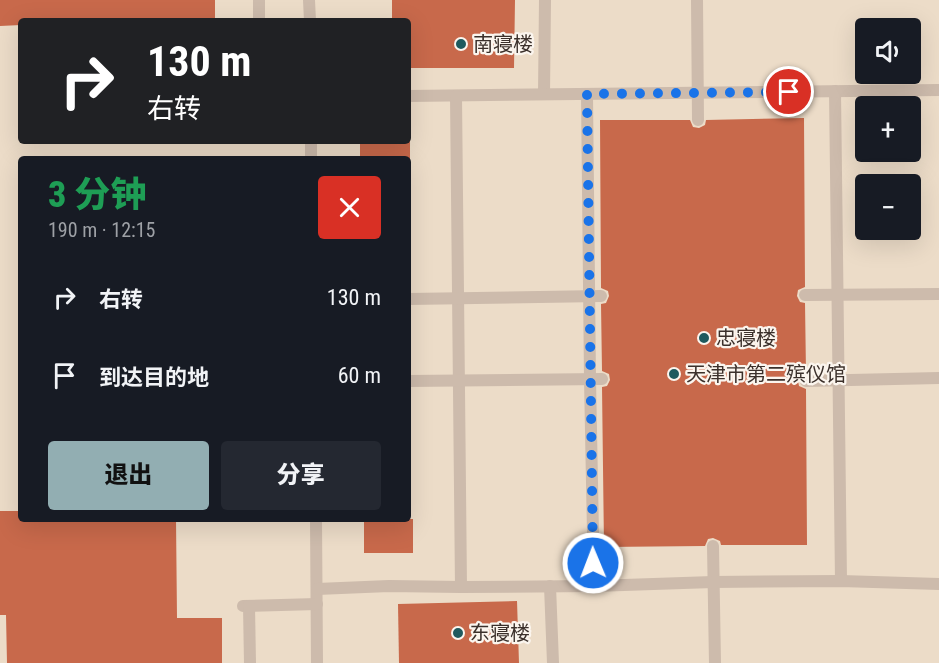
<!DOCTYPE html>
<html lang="zh">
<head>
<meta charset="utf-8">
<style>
	body { margin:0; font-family:"Roboto Condensed","Noto Sans SC",sans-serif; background:#242831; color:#f1f3f6; height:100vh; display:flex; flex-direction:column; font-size:22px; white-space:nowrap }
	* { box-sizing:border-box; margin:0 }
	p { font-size:20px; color:#9ea1a6 }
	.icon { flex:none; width:33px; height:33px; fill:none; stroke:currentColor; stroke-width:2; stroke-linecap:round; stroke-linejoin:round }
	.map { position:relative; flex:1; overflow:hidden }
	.drawer { position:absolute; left:18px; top:156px; width:393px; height:366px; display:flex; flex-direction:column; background:#171b24; border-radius:6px; box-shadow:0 6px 24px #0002 }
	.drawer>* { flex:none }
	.top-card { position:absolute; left:18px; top:18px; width:393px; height:126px; border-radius:6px; box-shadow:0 6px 24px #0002; background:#202124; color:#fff; overflow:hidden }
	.fabs { position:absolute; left:855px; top:18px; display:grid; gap:12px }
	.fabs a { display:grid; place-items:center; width:66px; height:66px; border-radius:6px; background:#171b24; box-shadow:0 6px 24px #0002; font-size:30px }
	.pin { position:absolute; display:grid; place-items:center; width:51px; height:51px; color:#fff; margin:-26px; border:3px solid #fff; border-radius:50%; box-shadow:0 2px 6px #0007 }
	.me { position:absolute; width:66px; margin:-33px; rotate:359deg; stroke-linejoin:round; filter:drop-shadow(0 0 4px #0008) }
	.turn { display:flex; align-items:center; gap:21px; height:126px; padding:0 30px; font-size:27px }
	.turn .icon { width:78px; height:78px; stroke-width:2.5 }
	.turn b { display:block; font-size:42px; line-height:51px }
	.round { display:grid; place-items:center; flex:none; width:63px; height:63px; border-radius:6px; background:#242831 }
	.summary { display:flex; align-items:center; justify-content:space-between; height:102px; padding:0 30px }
	h1 { font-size:36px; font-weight:800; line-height:45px; color:#1e9e55 }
	.action { display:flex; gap:12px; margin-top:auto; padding:12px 30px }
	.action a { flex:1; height:69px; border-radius:6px; background:#92aeb2; color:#111; font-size:24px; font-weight:800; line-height:69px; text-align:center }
	.action a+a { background:#242831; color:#f1f3f6 }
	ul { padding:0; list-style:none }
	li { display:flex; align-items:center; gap:18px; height:78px; padding:0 30px }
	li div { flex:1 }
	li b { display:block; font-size:22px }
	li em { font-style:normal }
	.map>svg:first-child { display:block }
	.plaza { fill:#ecdcc8; fill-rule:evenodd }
	.building { fill:#c8694b }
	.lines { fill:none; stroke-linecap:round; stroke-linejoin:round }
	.service { stroke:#cdbbac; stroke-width:12 }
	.route { stroke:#1a73e8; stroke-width:10; stroke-dasharray:0 18 }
	.poi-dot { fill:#1f5a5e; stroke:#fbf5ee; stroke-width:2 }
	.labels { text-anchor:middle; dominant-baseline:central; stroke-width:4.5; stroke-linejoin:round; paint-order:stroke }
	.poi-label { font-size:20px; fill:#3b302b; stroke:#fbf5ee; text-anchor:start }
</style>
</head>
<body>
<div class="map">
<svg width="939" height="663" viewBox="0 0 939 663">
	<rect width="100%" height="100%" fill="#f4ebe1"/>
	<path class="plaza" d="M0,0H939V663H0ZM21,21H408V141H21ZM866,28H910V74H866ZM866,106H910V152H866ZM21,159H408V519H21ZM866,184H910V230H866Z"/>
	<g class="building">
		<polygon points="0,0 215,0 215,21 21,21 21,25 0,26"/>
		<polygon points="392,0 515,0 514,68 408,68 408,21 392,21"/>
		<polygon points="804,118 805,287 798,290 797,296 800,302 805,303 806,373 801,374 798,381 799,386 806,389 807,545 721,545 720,541 713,538 708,539 705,546 604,547 602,387 607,386 610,380 609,374 602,371 601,304 606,303 609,296 608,291 601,288 600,120 690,120 693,127 699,128 705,125 706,120"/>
		<rect x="360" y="141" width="50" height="18"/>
		<polygon points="0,511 21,511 21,519 176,519 177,618 222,618 222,663 7,663 6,615 0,615"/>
		<rect x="364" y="519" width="49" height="34"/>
		<polygon points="517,601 519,663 399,663 398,604"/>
	</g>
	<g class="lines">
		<g class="service">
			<polyline points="259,0 259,21"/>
			<polyline points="309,0 310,21"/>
			<polyline points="697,0 698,120"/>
			<polyline points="835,91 841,581"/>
			<polyline points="544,94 545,0"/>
			<polyline points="587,94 590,379 594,586"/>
			<polyline points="408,96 939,90"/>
			<polyline points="456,96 461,587"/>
			<polyline points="311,141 311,159"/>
			<polyline points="805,295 939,294"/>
			<polyline points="408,299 601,296"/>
			<polyline points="408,381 602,379"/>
			<polyline points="806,381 939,378"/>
			<polyline points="316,519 317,663"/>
			<polyline points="713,546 715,663"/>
			<polyline points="550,586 553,663"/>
			<polyline points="317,589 389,586 461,587 594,586 713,582 841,581 939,584"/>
			<polyline points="243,606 317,604"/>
			<polyline points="249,606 250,663"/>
		</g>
	</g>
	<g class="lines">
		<polyline class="route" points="593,563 587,94 789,92"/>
	</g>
	<g class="poi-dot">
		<circle cx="461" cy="44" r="6"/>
		<circle cx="704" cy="338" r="6"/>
		<circle cx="674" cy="374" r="6"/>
		<circle cx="458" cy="633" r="6"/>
	</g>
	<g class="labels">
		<g class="poi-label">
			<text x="473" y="44">南寝楼</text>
			<text x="716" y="338">忠寝楼</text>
			<text x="686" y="374">天津市第二殡仪馆</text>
			<text x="470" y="633">东寝楼</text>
		</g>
	</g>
</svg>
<div class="fabs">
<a><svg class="icon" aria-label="sound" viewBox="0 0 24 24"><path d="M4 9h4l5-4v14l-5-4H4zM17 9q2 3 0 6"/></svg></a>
<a>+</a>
<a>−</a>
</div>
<div class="pin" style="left:789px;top:92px;background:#d93025"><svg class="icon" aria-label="arrive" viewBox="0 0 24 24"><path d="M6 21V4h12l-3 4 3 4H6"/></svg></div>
<svg class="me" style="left:593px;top:563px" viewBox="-20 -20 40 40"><circle r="17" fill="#1a73e8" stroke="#fff" stroke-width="3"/><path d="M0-11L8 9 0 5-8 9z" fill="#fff"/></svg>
<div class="top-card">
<div class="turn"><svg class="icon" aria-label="right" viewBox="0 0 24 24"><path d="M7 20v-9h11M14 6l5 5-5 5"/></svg><div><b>130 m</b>右转</div></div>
</div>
<section class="drawer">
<div class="summary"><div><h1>3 分钟</h1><p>190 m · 12:15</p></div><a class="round" style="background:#d93025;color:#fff"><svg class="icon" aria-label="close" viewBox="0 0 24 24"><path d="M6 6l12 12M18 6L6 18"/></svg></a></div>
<ul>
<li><svg class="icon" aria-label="right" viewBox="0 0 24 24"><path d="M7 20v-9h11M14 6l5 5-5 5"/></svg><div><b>右转</b></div><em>130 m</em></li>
<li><svg class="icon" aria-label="arrive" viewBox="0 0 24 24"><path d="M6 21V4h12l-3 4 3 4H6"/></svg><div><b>到达目的地</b></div><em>60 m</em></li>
</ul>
<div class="action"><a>退出</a><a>分享</a></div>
</section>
</div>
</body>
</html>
